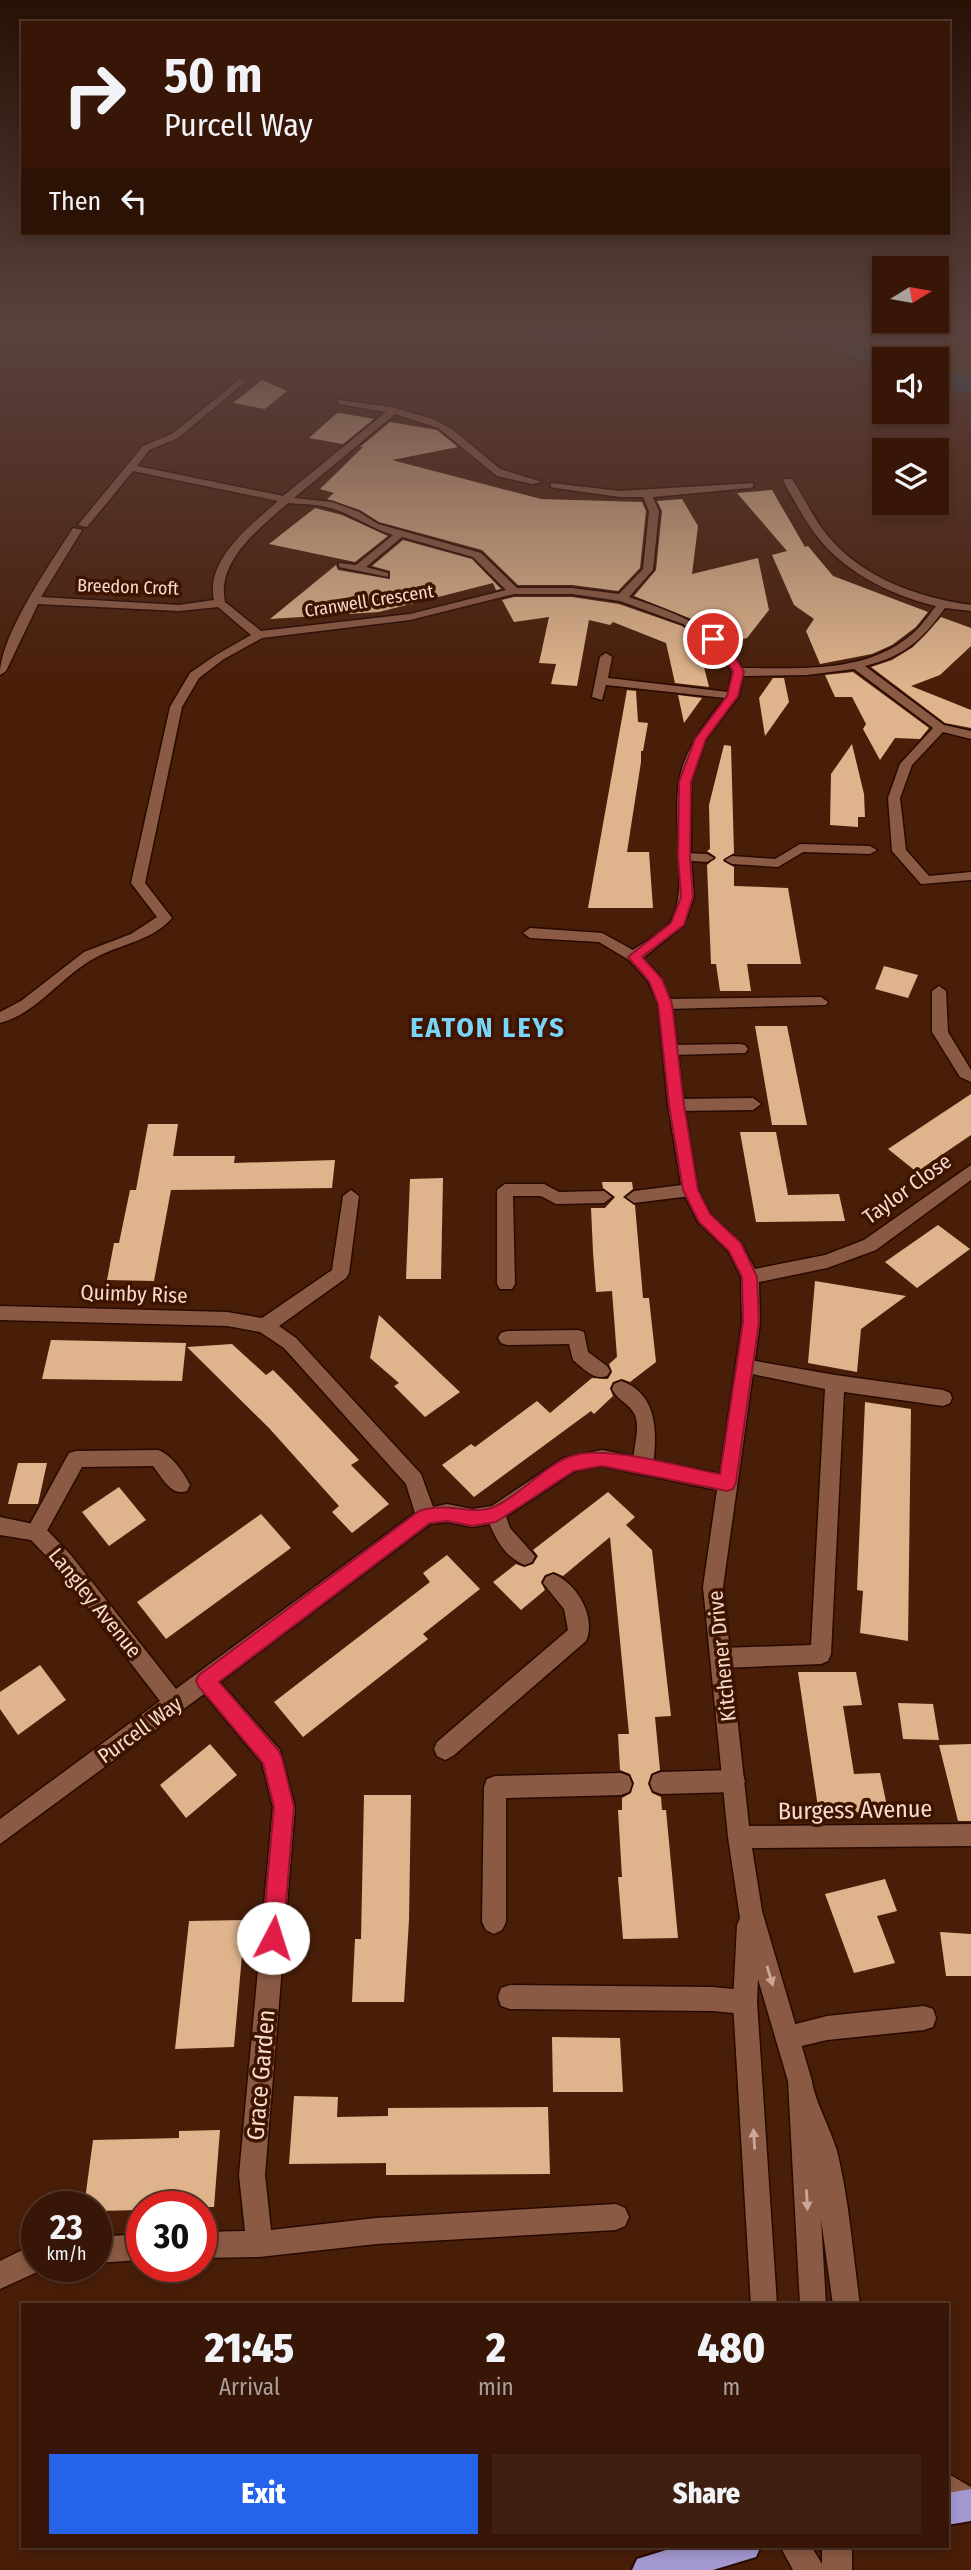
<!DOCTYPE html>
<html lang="en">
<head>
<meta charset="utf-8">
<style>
	body { margin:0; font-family:"Fira Sans Condensed",sans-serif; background:#3e1f11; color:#f1f3f6; height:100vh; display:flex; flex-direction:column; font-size:26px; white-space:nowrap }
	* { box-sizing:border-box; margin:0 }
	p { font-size:23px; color:#aa9f9b }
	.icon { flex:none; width:38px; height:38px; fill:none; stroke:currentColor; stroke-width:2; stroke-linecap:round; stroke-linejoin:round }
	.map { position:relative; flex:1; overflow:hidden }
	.details { position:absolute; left:21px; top:2303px; width:928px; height:245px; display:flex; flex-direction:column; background:#371607; border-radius:0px; box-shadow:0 4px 10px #0003,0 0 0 2px #513528 }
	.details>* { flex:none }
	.top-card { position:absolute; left:21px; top:21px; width:929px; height:214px; border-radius:0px; box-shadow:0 4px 10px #0003,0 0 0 2px #513528; background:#371607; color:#f1f3f6; overflow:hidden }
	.needle { width:46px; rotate:79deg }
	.controls { position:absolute; left:872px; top:256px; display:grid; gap:14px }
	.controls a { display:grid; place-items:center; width:77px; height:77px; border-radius:0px; background:#371607; box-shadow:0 4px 10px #0003,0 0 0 2px #513528; font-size:35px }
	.speed { position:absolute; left:21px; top:2191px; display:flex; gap:14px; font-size:35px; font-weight:700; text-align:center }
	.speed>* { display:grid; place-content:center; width:91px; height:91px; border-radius:50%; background:#371607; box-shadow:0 4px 10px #0003,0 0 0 2px #513528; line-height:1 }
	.speed small { font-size:18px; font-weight:400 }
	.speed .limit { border:10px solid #d22; background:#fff; color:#111 }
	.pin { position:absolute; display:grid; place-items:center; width:60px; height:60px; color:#fff; margin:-30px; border:4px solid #fff; border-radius:50%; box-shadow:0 2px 7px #0007 }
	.me { position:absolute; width:77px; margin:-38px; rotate:5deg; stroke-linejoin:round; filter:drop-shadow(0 0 5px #0008) }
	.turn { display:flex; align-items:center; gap:24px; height:147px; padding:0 28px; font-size:32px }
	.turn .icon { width:91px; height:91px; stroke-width:2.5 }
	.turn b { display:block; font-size:49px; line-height:60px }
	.then { display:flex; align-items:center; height:66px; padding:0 28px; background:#0003; gap:14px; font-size:26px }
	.eta { display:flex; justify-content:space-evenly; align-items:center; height:119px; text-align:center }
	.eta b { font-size:42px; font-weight:800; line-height:49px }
	.primary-button { display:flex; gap:14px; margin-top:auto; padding:14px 28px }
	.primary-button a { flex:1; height:80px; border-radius:0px; background:#2563eb; color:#fff; font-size:28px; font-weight:800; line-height:80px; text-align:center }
	.primary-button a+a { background:#3e1f11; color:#f1f3f6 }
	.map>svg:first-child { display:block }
	.green { fill:#4b4611 }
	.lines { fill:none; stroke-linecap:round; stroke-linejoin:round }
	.river { fill:#175164; fill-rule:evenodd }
	.building { fill:#dfb48c }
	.service-casing { stroke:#290900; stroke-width:3 }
	.minor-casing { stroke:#290900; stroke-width:3 }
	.trunk-casing { stroke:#290900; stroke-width:4 }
	.service { fill:#8b5a44; fill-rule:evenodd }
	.minor { fill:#8b5a44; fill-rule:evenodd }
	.trunk { fill:#a398ce; fill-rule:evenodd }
	.oneway { fill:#cca797 }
	.route { fill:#e11d48; stroke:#92132f; stroke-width:2 }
	.labels { text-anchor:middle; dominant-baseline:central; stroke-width:7; stroke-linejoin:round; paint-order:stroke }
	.far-street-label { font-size:18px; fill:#f7dace; stroke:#3e1401 }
	.street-label { font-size:21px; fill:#f7dace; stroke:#3e1401 }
	.near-street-label { font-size:24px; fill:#f7dace; stroke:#3e1401 }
	.district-label { font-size:28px; font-weight:bold; letter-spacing:2px; fill:#79d6f8; stroke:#3e1401 }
</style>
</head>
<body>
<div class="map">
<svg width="971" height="2570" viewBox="0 0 971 2570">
	<rect width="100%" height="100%" fill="#491e09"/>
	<polygon class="green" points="798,326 971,326 971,374 936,374 936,359 884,359 833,336"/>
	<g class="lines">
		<g class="river">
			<polygon points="527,326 612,326 608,332 570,343 531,332"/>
			<path d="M784,326H831L894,353L899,359H884V368C861,362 842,349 820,341C808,337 791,337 784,326Z"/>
			<polygon points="936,369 971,376 971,394 936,387"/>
		</g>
	</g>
	<g class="building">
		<polygon points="262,380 287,391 265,409 233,403"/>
		<polygon points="337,413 340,413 374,419 343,444 309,438"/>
		<polygon points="390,422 437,430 458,447 392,460 541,499 642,502 646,511 640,568 618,591 572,585 518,585 482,550 379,522 360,510 327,499 334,493 320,489 363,447 360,447"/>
		<polygon points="772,490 805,547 808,546 833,576 928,612 916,627 892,645 872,654 820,664 806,631 814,619 794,605 772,555 787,551 737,493"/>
		<polygon points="682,499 698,526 692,574 758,558 769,610 747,638 726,644 694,620 634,596 656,570 662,511 657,501"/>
		<polygon points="315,508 342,515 388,536 355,562 269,544"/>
		<polygon points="403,540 472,559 501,589 496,590 493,583 379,612 270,619 336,565 338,570 390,579 390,571 372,566"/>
		<polygon points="514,597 572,597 619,604 682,626 712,648 700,651 709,687 675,683 666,643 613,622 610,625 589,620 577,686 551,684 556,664 539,663 549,617 514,622 502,600"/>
		<polygon points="941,617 971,628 971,646 940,675 911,686 971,710 971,728 945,723 871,667 892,660 913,647"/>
		<polygon points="853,672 929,728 920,739 895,738 880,760 863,729 866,724 852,697 835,697 825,675"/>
		<polygon points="773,678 784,678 789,702 765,736 759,698"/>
		<polygon points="627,690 636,691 638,722 648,723 643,751 641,751 641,762 627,852 649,852 653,908 588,908"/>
		<polygon points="678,695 702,698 684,723"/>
		<polygon points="852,744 864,794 865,817 858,817 858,827 830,825 831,774"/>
		<polygon points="724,745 731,746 734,853 723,861 734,867 734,886 788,888 801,964 747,964 751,991 720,991 716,964 711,964 707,865 716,857 707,851 710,849 709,805"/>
		<polygon points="884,966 918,975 908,998 875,989"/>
		<polygon points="755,1026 787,1026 807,1125 772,1125"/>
		<polygon points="971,1094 971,1135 921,1169 913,1169 888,1149"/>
		<polygon points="148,1124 178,1124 173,1156 235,1156 234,1163 335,1160 332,1188 171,1190 154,1281 107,1280 114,1243 119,1243 130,1190 136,1190"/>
		<polygon points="740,1132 776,1132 788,1195 839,1194 845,1221 756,1222"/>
		<polygon points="443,1178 441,1279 406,1279 410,1179"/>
		<polygon points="602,1182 632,1182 633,1189 623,1197 635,1205 643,1298 649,1298 656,1362 630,1382 622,1379 613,1382 610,1388 613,1396 594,1414 591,1411 474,1497 442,1465 471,1444 475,1447 537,1401 550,1413 592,1378 608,1379 612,1372 609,1364 617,1357 612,1291 596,1292 593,1252 591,1208 605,1208 615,1197 603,1188"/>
		<polygon points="938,1225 970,1249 917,1288 885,1262"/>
		<polygon points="815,1281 906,1296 861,1329 857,1372 808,1363"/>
		<polygon points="379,1315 444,1377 460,1392 425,1417 394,1386 399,1383 370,1358"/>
		<polygon points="51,1340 186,1343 182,1381 42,1379"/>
		<polygon points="232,1344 266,1375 273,1370 291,1388 359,1460 351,1465 389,1504 352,1533 332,1512 339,1506 269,1428 187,1347"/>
		<polygon points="865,1402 911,1409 908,1641 860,1633 863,1591 857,1590"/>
		<polygon points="18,1463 47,1463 38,1504 8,1504"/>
		<polygon points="119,1487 146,1520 109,1546 82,1512"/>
		<polygon points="608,1492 635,1517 626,1525 652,1550 671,1716 655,1717 660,1770 651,1774 648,1784 652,1793 661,1797 662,1810 666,1810 678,1938 623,1939 618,1877 622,1877 618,1810 622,1810 622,1798 631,1793 634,1783 630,1774 620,1770 618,1734 629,1734 610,1537 563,1576 554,1572 545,1575 541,1582 545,1590 521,1610 493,1582 516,1564 524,1567 533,1564 538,1556 533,1550"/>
		<polygon points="261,1514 291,1548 166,1639 137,1602"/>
		<polygon points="447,1555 480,1589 423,1634 428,1639 303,1737 274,1702 430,1582 423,1573"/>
		<polygon points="40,1665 66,1700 18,1735 0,1709 0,1692"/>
		<polygon points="798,1672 856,1672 862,1705 843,1706 854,1774 880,1773 888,1811 819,1814"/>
		<polygon points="898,1703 933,1704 939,1740 903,1739"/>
		<polygon points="210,1744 237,1775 186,1818 160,1785"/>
		<polygon points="971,1744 971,1821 958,1821 939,1745"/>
		<polygon points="364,1795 411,1795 409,1920 404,2002 352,2002 355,1939 361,1939"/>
		<polygon points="885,1879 897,1911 877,1916 895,1963 854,1973 825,1894"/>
		<polygon points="245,1920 234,2047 175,2049 189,1921"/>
		<polygon points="940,1932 971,1934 971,1976 946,1976"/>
		<polygon points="552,2037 620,2038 623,2092 553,2092"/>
		<polygon points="294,2096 338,2097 337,2117 388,2116 388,2108 548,2107 550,2174 386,2175 386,2163 289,2164"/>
		<polygon points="220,2130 214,2207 141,2207 141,2210 96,2211 96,2207 84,2207 93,2140 179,2138 179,2131"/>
	</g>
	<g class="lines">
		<g class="service-casing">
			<g id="service">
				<polygon points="800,844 870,846 877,850 870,854 803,852 778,867 732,864 725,860 732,856 775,859"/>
				<polygon points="684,853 707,854 714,858 707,862 679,860 679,854"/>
				<polygon points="821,997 828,1002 826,1005 665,1009 658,1004 665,999"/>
				<polygon points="740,1044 745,1045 748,1049 745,1053 671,1055 663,1050 671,1045"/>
				<polygon points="753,1098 761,1104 753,1110 676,1111 668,1105 676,1099"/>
				<polygon points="505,1184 544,1184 559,1192 604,1191 612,1197 604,1203 556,1204 541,1196 513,1196 515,1284 512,1289 500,1289 497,1284 497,1190"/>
				<polygon points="690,1184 698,1190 690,1196 634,1203 626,1197 634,1191"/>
				<path d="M578,1330L584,1332L588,1352L607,1366L610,1371L607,1376C594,1381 583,1368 573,1360L569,1344L507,1345L501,1343L498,1338L501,1333L507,1331Z"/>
				<polygon points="744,1359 835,1375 943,1390 950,1393 952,1398 950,1403 943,1406 844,1392 831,1654 828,1661 821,1664 721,1668 714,1665 711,1658 714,1651 721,1648 811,1645 825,1389 738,1371 735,1366 738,1361"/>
				<path d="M621,1381C659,1394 657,1435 653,1467L650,1473L643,1475L636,1473C628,1456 642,1434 635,1415C630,1404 617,1400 612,1389L614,1384Z"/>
				<path d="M158,1450C171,1454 184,1473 190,1485L187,1491C171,1497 162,1477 153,1466L82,1467L43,1538L36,1541L29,1538L26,1532L29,1526L69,1453L76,1451Z"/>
				<path d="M496,1505L503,1508L510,1528L535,1556L532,1562L525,1565C503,1557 493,1534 486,1514L489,1508Z"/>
				<path d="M553,1574C576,1582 597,1617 586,1641L453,1756L445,1760L437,1756L434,1749L437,1742L568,1630L564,1609L543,1583L546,1577Z"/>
				<polygon points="734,1770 742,1773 745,1781 742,1789 734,1792 661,1794 653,1791 650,1783 653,1775 661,1772"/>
				<polygon points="621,1773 629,1776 632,1784 629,1792 621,1795 506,1798 506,1922 502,1930 494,1934 486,1930 482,1922 484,1787 487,1779 495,1776"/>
				<polygon points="510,1985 712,1987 745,1990 754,1993 757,2002 754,2011 745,2014 712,2011 510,2009 501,2006 498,1997 501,1988"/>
				<polygon points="924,2006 933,2009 936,2018 933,2027 924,2030 827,2040 789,2049 780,2046 777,2037 780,2028 827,2016"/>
			</g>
		</g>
		<g class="minor-casing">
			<g id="minor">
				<path d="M240,379L245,382L243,384L178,438L149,450L137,466L283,496L386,412L338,404V400L392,407L433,419L452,429L500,469L542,482L532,484L497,476L438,428L395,414L294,498L332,502L359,512L378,524L481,553L517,588H572L619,594L643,569L649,511L643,497H620L555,488L551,487V483L620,491L753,483V487L749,488L653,497L659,511L653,570L629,597C674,613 716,625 742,668C798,668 865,674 911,635C921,627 928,616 936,606C893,596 848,574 820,540C805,522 795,501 783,481L784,479H792C804,497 813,518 827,535C861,577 918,598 971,605V611L945,608C922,640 905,656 865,666L944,725L971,731V739L943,732L912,765L900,798L906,850L929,876L971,872V880L921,884L892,851L888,798L900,764L933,728L854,669L807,675L743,676L739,696L706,739L691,782V857L694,897L684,925L643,958L660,976L672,1004L684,1105L698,1190L710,1214L741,1243L755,1269L825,1255L864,1240L971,1165V1180L876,1250L827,1268L759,1282L760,1323L723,1587L749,1826L971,1824V1846L752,1848L762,1911L812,2081C814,2099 831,2130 837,2151C849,2199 853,2255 860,2305H833L821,2219L826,2305H800L788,2081L758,1979L757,2002L777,2305H751L733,2002L737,1925L740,1918L728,1837L703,1587L717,1490L602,1466L575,1471L496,1523L472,1527L447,1522L430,1524L220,1682L280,1750L295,1807L265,2175L271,2230L376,2218L616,2204L625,2208L629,2217L625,2226L616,2230L376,2244L259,2257L201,2258V2232L245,2231L239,2175L273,1807L262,1763L204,1694L0,1844V1819L160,1701L56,1566L31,1540L0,1535V1517L43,1526L70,1554L176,1689L415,1513L406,1484L284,1348L260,1332L227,1326L0,1320V1306L227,1312L262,1318L332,1270L343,1196L351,1190L359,1196L349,1273L346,1278L279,1326L296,1338L421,1474L433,1507L447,1504L472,1509L492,1506L563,1458L602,1450L720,1474L742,1323L741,1277L729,1252L698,1222L682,1190L668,1105L658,1004L648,981L629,960L599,942L530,938L523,933L530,928L602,933L633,950C644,942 665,932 671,921C689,891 672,820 679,782C684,749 705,724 725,698L606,685L602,700L592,697L600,657L606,653L612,657L608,678L728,692L732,672L723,657L709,641L683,624L620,601L572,594H514L410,620L262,638L224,659L199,678L182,707L145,883L172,918C152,941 120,944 95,958C61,976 38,1013 0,1023V1012L21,1001L84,952L131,934L157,917L131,883L170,707L190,673L216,655L251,635L218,607L179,611L38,604L6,671L0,675C0,635 51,563 73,528L82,530L41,597L179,605L214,600C205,560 251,525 278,501L133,471L87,527L78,525L143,446L172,434ZM288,503C300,504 314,504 326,507C350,512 369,528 393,535L356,565L339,563V567L388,577V573L366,567L402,537L473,557L506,590L410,614L261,631L225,602C216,561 260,528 288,503Z"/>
				<polygon points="939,986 946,991 948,1032 971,1070 971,1082 960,1077 932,1032 932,991"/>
				<polygon points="142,2234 142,2260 96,2263 96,2237"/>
				<polygon points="37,2246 37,2266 47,2266 46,2268 0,2289 0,2261 20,2251"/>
				<polygon points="947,2473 971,2487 971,2518 947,2504"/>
				<polygon points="780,2546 811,2546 822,2564 822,2546 852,2546 852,2570 793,2570"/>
			</g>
		</g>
		<g class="trunk-casing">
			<g id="trunk">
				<polygon points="971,2489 971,2521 947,2525 947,2493"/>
				<polygon points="679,2546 761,2546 756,2557 713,2570 632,2570 637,2559"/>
			</g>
		</g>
		<use href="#service" class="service"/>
		<use href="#minor" class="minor"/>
		<use href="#trunk" class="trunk"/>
	</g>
	<defs><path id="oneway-solid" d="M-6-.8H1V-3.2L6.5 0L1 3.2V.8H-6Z" transform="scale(1.75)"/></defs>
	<g class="oneway">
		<use href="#oneway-solid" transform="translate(770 1976) rotate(73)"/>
		<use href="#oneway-solid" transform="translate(754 2139) rotate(-94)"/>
		<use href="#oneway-solid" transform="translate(807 2200) rotate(87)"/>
	</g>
	<linearGradient id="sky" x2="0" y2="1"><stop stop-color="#281005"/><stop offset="0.48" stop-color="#59413e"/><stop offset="1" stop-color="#59413e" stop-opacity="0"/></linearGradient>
	<rect width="971" height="686" fill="url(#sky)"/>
	<path class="route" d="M713,636L732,652L744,672L738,696L706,739L691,782L690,857L693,897L684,925L642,957L662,979L672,1004L684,1105L698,1190L710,1214L741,1243L757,1277L759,1322L736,1483L733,1489L727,1491L602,1466L574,1471L496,1522L472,1526L447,1521L430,1523L219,1682L279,1751L282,1758L294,1807L283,1938L280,1946L273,1949L265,1946L262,1938L274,1807L263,1763L199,1687L196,1681L199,1675L419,1511C447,1501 472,1516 494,1507C520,1495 540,1470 566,1458C601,1442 680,1467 720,1474L743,1322L742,1277L729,1251L699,1222L683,1190L669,1105L658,1004L649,981L628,957L671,923L681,897L678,857L679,782L695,739L727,696L733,672L724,656L708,639Z"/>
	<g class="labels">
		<g class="far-street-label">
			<text transform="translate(128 587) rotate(2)">Breedon Croft</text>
			<text transform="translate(369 601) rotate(-9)">Cranwell Crescent</text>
		</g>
		<g class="street-label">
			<text transform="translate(907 1189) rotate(-36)">Taylor Close</text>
			<text transform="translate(134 1294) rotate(2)">Quimby Rise</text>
			<text transform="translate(95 1603) rotate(51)">Langley Avenue</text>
			<text transform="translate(722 1656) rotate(-96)">Kitchener Drive</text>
			<text transform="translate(140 1730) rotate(-36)">Purcell Way</text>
		</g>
		<g class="near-street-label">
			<text transform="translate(855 1810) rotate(-1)">Burgess Avenue</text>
			<text transform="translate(261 2075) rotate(-85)">Grace Garden</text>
		</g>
		<g class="district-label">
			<text x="488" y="1027">EATON LEYS</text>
		</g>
	</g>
</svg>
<div class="controls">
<a><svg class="needle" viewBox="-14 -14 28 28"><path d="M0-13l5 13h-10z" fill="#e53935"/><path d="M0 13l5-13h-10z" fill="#aa9f9b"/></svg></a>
<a><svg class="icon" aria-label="sound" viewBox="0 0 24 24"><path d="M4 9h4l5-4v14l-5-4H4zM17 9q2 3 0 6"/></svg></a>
<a><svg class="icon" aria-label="layers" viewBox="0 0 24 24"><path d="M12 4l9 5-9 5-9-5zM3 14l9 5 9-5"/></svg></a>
</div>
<div class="speed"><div>23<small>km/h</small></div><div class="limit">30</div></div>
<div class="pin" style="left:713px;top:639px;background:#d93025"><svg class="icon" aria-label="arrive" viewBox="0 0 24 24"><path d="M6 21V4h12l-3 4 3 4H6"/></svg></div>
<svg class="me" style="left:273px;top:1938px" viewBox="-20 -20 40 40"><circle r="19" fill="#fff"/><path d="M0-13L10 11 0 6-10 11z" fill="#e11d48"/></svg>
<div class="top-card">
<div class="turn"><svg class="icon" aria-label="right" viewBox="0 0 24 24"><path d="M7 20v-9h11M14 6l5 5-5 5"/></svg><div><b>50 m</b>Purcell Way</div></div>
<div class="then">Then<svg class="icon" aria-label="left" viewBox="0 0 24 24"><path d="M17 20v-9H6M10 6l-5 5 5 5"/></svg></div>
</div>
<section class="details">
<div class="eta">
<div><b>21:45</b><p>Arrival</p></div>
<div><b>2</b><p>min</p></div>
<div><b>480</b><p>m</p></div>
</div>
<div class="primary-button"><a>Exit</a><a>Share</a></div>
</section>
</div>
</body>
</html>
